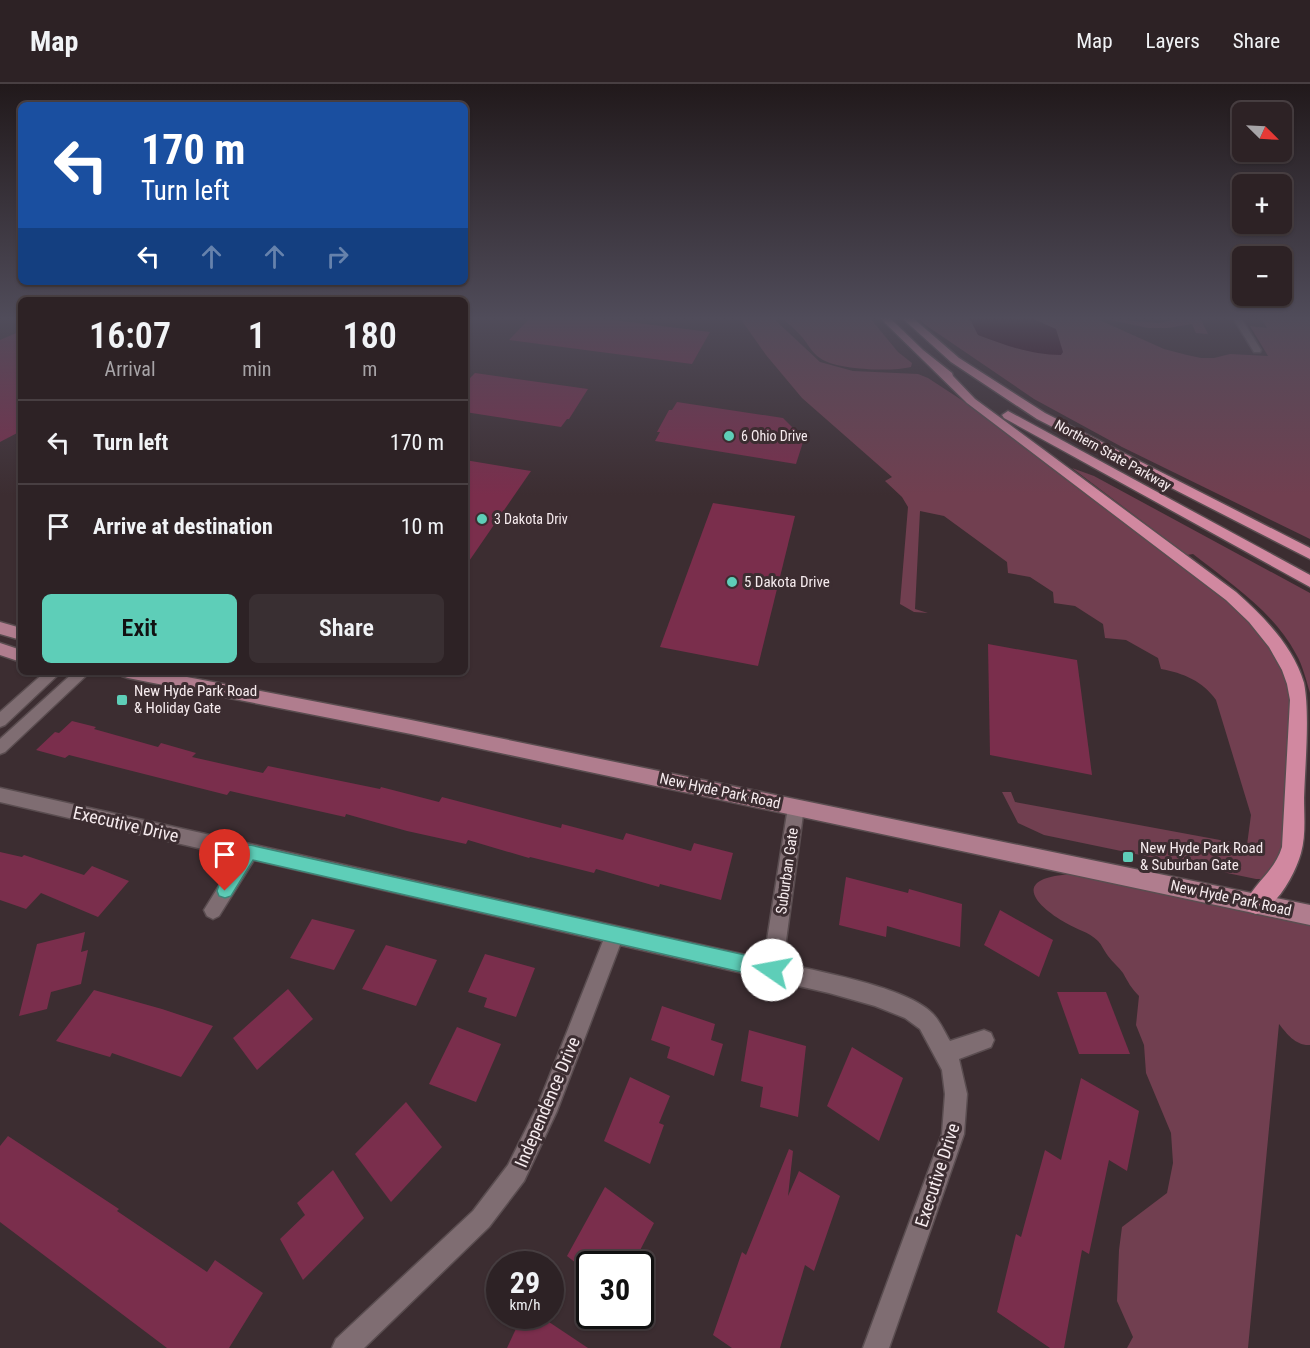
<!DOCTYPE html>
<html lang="en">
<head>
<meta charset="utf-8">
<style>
	body { margin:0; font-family:"Roboto Condensed",sans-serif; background:#392f32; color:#f1f3f6; height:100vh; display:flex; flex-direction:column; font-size:22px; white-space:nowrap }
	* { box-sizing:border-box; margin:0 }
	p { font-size:20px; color:#a7a4a7 }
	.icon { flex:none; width:33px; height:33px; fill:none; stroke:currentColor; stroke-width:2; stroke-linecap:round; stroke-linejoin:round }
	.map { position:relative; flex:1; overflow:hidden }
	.drawer { position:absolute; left:18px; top:213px; width:450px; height:378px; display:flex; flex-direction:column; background:#2d2225; border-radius:9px; box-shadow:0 2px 4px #0004,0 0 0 2px #483f42 }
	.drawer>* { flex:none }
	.banner { position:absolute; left:18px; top:18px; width:450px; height:183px; border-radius:9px; box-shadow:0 2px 4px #0004,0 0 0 2px #483f42; background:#1a4fa0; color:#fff; overflow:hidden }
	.needle { width:39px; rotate:114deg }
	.controls { position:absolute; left:1232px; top:18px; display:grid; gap:12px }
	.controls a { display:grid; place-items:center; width:60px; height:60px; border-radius:9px; background:#2d2225; box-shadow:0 2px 4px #0004,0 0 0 2px #483f42; font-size:30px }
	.speed { position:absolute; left:486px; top:1167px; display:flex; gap:12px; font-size:30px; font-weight:700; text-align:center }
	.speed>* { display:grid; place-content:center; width:78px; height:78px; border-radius:50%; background:#2d2225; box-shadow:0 2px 4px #0004,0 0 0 2px #483f42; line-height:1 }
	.speed small { font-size:15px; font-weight:400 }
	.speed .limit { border:3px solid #111; border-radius:9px; background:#fff; color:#111 }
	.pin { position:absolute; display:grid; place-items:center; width:51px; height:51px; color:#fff; margin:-62px -26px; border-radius:50% 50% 50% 0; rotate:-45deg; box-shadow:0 0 6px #0007 }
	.pin .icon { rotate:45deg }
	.me { position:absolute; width:66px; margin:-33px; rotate:282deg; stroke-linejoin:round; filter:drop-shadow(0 0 4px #0008) }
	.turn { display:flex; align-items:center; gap:21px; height:126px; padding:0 24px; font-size:27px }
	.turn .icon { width:78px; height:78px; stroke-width:2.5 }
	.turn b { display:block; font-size:42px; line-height:51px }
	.lanes { display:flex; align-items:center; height:57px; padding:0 24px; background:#0003; justify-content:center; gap:30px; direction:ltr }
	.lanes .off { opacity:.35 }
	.eta { display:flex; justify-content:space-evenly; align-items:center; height:102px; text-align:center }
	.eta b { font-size:36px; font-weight:600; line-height:42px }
	.button { display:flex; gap:12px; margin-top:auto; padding:12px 24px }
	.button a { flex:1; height:69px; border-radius:9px; background:#5eceb8; color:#111; font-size:24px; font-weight:600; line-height:69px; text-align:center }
	.button a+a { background:#392f32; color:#f1f3f6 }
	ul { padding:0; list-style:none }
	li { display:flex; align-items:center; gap:18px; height:84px; padding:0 24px; border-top:2px solid #483f42 }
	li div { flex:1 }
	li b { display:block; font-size:22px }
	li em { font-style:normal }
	header { display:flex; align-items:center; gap:36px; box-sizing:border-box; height:84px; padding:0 30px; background:#2d2225; border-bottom:2px solid #483f42 }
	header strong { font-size:28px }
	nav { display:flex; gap:33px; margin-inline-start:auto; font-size:21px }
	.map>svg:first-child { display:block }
	.green { fill:#713f50 }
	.water { fill:#300014 }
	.building { fill:#7a2e4c }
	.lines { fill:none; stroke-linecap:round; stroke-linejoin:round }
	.street-casing { stroke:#5a4d50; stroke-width:3 }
	.primary-casing { stroke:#5a4d50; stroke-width:3 }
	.highway-casing { stroke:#5a4d50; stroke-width:3 }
	.street { fill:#7f6d72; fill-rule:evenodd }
	.primary { fill:#b07d8e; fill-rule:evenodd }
	.highway { fill:#d188a0; fill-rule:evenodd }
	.route { fill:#5eceb8; stroke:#3d8678; stroke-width:1.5 }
	.poi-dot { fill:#5eceb8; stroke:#3c2d31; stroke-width:2 }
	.labels { text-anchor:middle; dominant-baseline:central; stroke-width:6; stroke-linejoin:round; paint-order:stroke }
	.far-poi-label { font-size:14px; fill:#f6ebee; stroke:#3c2d31; text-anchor:start }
	.far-street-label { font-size:14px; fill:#f6ebee; stroke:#3c2d31 }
	.poi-label { font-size:15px; fill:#f6ebee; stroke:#3c2d31; text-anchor:start }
	.street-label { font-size:15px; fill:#f6ebee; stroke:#3c2d31 }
	.near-street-label { font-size:18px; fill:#f6ebee; stroke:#3c2d31 }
</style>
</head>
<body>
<header>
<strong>Map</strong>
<nav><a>Map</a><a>Layers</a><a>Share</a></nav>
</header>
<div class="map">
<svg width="1310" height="1264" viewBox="0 0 1310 1264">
	<rect width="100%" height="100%" fill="#3c2d31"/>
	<g class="green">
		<path d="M740,234H773L820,278L853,287L918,290L928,294L1003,343L1251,536L1290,593L1295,623L1286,735L1279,775L1265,795H1256L1044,751L1018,739L1002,708H1011L1015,718L1247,761L1251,731L1216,616C1203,597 1183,589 1161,585L1158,574L1126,556L1105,554L1103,540L1075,522L1054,519L1053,508L1030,493L1008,489L1007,478L944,432L920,427L915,525L928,529L914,528L900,520L908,423L902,413L885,397L892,393L802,314L766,271Z"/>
		<path d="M782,234H870L898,268L912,279L911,283C892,288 835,286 820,274C812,269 808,260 802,253C796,246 789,240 782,234Z"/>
		<polygon points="919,234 1095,234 1164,265 1187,271 1201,274 1214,274 1230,270 1268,272 1250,242 1267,244 1261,234 1310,234 1310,455 1122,363 1034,315 924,240"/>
		<polygon points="1101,234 1159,239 1181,234 1200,234 1208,250 1196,249 1192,240 1168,244 1148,244"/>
		<path d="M1072,384L1094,392L1310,509V609C1306,596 1303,582 1296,570C1273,527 1230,499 1193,470L1187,471Z"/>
		<path d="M1099,790L1310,832V961C1296,962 1287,950 1279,940L1248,1264H1127L1133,1253L1117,1217L1119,1166L1122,1143L1167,1109L1173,1079L1171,1049L1146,989L1144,961L1136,941L1139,912C1131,904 1128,898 1123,889C1119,883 1112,878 1108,872C1104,867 1102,861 1098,857C1088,847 1077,846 1066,839C1039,824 1011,797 1062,791C1074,789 1087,791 1099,790Z"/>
	</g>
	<path class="water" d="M966,234H1031L1056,245L1063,268L1061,271C1031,271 1005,261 978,251L971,237Z"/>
	<g class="building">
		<polygon points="530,234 597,234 710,248 692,280 509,256"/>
		<polygon points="21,247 21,347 0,358 0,256"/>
		<polygon points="475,289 588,305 569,335 567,335 561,343 465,328 465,299"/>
		<polygon points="677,318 783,334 804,355 796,380 655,357 660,348 657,348 669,326 672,326"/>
		<polygon points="465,376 531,387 465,483"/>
		<polygon points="713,419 795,432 758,582 660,563"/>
		<polygon points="988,560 1077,576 1092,691 990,671"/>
		<polygon points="72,637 96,643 94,645 158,663 161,659 196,669 192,673 263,689 268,682 380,705 381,703 439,718 442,713 561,744 562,740 623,756 626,749 691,767 694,759 733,769 721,816 660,800 659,803 596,785 594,789 530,773 529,774 468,756 466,760 407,747 346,730 345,733 230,707 227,711 69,671 65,674 36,666 55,648 59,649"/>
		<polygon points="0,768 22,773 24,771 84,791 92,782 129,797 98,833 41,809 26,825 0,816"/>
		<polygon points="846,793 908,809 909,805 962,820 960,863 887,842 886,853 839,841"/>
		<polygon points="1000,826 1053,856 1039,893 984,861"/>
		<polygon points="312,835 355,846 334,886 290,874"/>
		<polygon points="85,848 81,868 88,866 81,900 51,908 47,925 19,932 37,860"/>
		<polygon points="386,861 437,876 416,922 362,905"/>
		<polygon points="485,870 535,884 516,933 484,923 487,914 468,908"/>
		<polygon points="288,905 313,935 257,986 233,954"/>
		<polygon points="94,906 162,925 213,942 181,993 112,969 110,973 56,957"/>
		<polygon points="1057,908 1106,908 1130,970 1079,970"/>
		<polygon points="662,922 715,940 711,956 723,960 714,992 667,974 670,963 651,956"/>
		<polygon points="457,943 501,960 476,1018 429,1000"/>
		<polygon points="749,946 806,962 798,1033 760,1023 763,1003 741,997"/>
		<polygon points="852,963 903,994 879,1057 827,1022"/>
		<polygon points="630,993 670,1012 659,1039 664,1041 650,1080 604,1057"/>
		<polygon points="1081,994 1139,1027 1127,1087 1109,1076 1089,1170 1082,1166 1064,1264 1050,1264 997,1228 1016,1150 1021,1153 1045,1066 1061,1076"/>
		<polygon points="406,1018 442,1063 391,1118 355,1070"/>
		<polygon points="8,1052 119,1125 117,1127 207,1188 215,1176 263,1209 229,1264 167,1264 0,1138 0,1062"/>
		<polygon points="789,1065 793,1067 788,1112 799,1087 840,1112 814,1187 805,1181 780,1264 732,1264 713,1251 742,1168 746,1171"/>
		<polygon points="333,1086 364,1134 303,1196 280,1155 305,1131 297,1119"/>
		<polygon points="605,1103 654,1139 633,1180 590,1180 590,1190 567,1172"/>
		<polygon points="522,1232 540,1232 588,1264 507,1264"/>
	</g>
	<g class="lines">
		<g class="street-casing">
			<g id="street">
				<polygon points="1233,234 1241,234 1261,266 1260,268 1254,268"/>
				<polygon points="45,588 61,588 5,641 0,643 0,628"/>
				<polygon points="74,588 90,588 5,668 0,670 0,655"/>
				<path d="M0,704L764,875L788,723L790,718L796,716L802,718L804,723L783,879C819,888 908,903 933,930C940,937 945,949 950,957L984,946L991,949L994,956L991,963L959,975L967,1010L964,1050L889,1264H863L942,1050L945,1010L942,986L920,945L905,934L875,922L829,909L620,861L557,1027L524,1097L489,1143L364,1264H332L336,1255L473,1127L508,1081L538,1021L603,857L254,776L219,832L213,835L207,832L204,826L237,773L0,718Z"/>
			</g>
		</g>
		<g class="primary-casing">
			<g id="primary">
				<polygon points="0,538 21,544 21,556 0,550"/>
				<polygon points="0,559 21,566 21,578 0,571"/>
				<polygon points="119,588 161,588 411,636 1310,821 1310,841 411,650 128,594 122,592"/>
			</g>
		</g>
		<g class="highway-casing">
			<g id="highway">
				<path d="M880,234H890L923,266L952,289L953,292L975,315L1236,508C1265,534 1293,562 1304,599C1310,629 1305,682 1304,714C1304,731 1306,752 1301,769C1295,790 1278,822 1256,830L1248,827L1245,820C1254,799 1275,787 1282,763L1290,616L1287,600L1282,586L1269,563L1249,538L1226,516L967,319Z"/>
				<polygon points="902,234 913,234 959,274 1045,329 1310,464 1310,475 1037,335 951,278"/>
				<polygon points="1008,327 1310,491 1310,503 1004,334 1002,331"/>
			</g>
		</g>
		<use href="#street" class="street"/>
		<use href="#primary" class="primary"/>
		<use href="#highway" class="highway"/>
	</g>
	<linearGradient id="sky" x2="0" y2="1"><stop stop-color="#21191b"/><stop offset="0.57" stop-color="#504c5a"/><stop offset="1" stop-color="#504c5a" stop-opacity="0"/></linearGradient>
	<rect width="1310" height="411" fill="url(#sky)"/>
	<polygon class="route" points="250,761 772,877 778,880 781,886 778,892 772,895 253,776 231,812 225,814 219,812 217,807 219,801 244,763"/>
	<g class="poi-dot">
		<circle cx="729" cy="352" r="6"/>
		<circle cx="482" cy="435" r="6"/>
		<circle cx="732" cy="498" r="6"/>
		<rect x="116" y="610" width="12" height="12" rx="3"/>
		<rect x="1122" y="767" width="12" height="12" rx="3"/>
	</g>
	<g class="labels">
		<g class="far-poi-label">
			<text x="741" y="352">6 Ohio Drive</text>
			<text x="494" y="435">3 Dakota Driv</text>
		</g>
		<g class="far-street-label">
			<text transform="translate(1113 371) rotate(29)">Northern State Parkway</text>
		</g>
		<g class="poi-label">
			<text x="744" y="498">5 Dakota Drive</text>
			<text x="134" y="607">New Hyde Park Road<tspan x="134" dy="17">&amp; Holiday Gate</tspan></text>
			<text x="1140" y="764">New Hyde Park Road<tspan x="1140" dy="17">&amp; Suburban Gate</tspan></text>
		</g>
		<g class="street-label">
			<text transform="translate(720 707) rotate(12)">New Hyde Park Road</text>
			<text transform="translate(787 787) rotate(-82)">Suburban Gate</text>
			<text transform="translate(1231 814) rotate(12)">New Hyde Park Road</text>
		</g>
		<g class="near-street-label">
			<text transform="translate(126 740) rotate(13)">Executive Drive</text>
			<text transform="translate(547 1018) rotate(-67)">Independence Drive</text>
			<text transform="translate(937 1091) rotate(-72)">Executive Drive</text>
		</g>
	</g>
</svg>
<div class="controls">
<a><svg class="needle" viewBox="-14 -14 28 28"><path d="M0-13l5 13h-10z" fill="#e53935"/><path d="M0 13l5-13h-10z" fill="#a7a4a7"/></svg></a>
<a>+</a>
<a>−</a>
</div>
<div class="speed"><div>29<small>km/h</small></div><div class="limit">30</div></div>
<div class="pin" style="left:225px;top:807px;background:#d93025"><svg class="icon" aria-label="arrive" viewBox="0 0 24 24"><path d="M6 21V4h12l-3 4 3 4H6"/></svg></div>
<svg class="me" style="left:772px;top:886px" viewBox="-20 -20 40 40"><circle r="19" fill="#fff"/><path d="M0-13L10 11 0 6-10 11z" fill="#5eceb8"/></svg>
<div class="banner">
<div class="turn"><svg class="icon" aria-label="left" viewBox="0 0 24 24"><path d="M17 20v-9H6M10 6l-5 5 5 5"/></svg><div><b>170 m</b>Turn left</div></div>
<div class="lanes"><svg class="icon" aria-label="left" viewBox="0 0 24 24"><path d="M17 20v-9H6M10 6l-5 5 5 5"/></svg><svg class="icon off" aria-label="ahead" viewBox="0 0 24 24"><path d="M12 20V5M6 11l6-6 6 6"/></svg><svg class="icon off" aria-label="ahead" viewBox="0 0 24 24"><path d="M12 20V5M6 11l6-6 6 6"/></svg><svg class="icon off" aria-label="right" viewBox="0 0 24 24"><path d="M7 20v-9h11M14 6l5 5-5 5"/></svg></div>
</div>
<section class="drawer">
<div class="eta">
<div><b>16:07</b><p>Arrival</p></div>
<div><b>1</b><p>min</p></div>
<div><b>180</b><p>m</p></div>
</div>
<ul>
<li><svg class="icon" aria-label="left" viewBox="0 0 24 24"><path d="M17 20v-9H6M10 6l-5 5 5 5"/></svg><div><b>Turn left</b></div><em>170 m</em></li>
<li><svg class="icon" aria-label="arrive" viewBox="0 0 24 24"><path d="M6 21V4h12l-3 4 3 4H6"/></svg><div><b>Arrive at destination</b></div><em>10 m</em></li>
</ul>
<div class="button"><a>Exit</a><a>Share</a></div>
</section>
</div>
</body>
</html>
